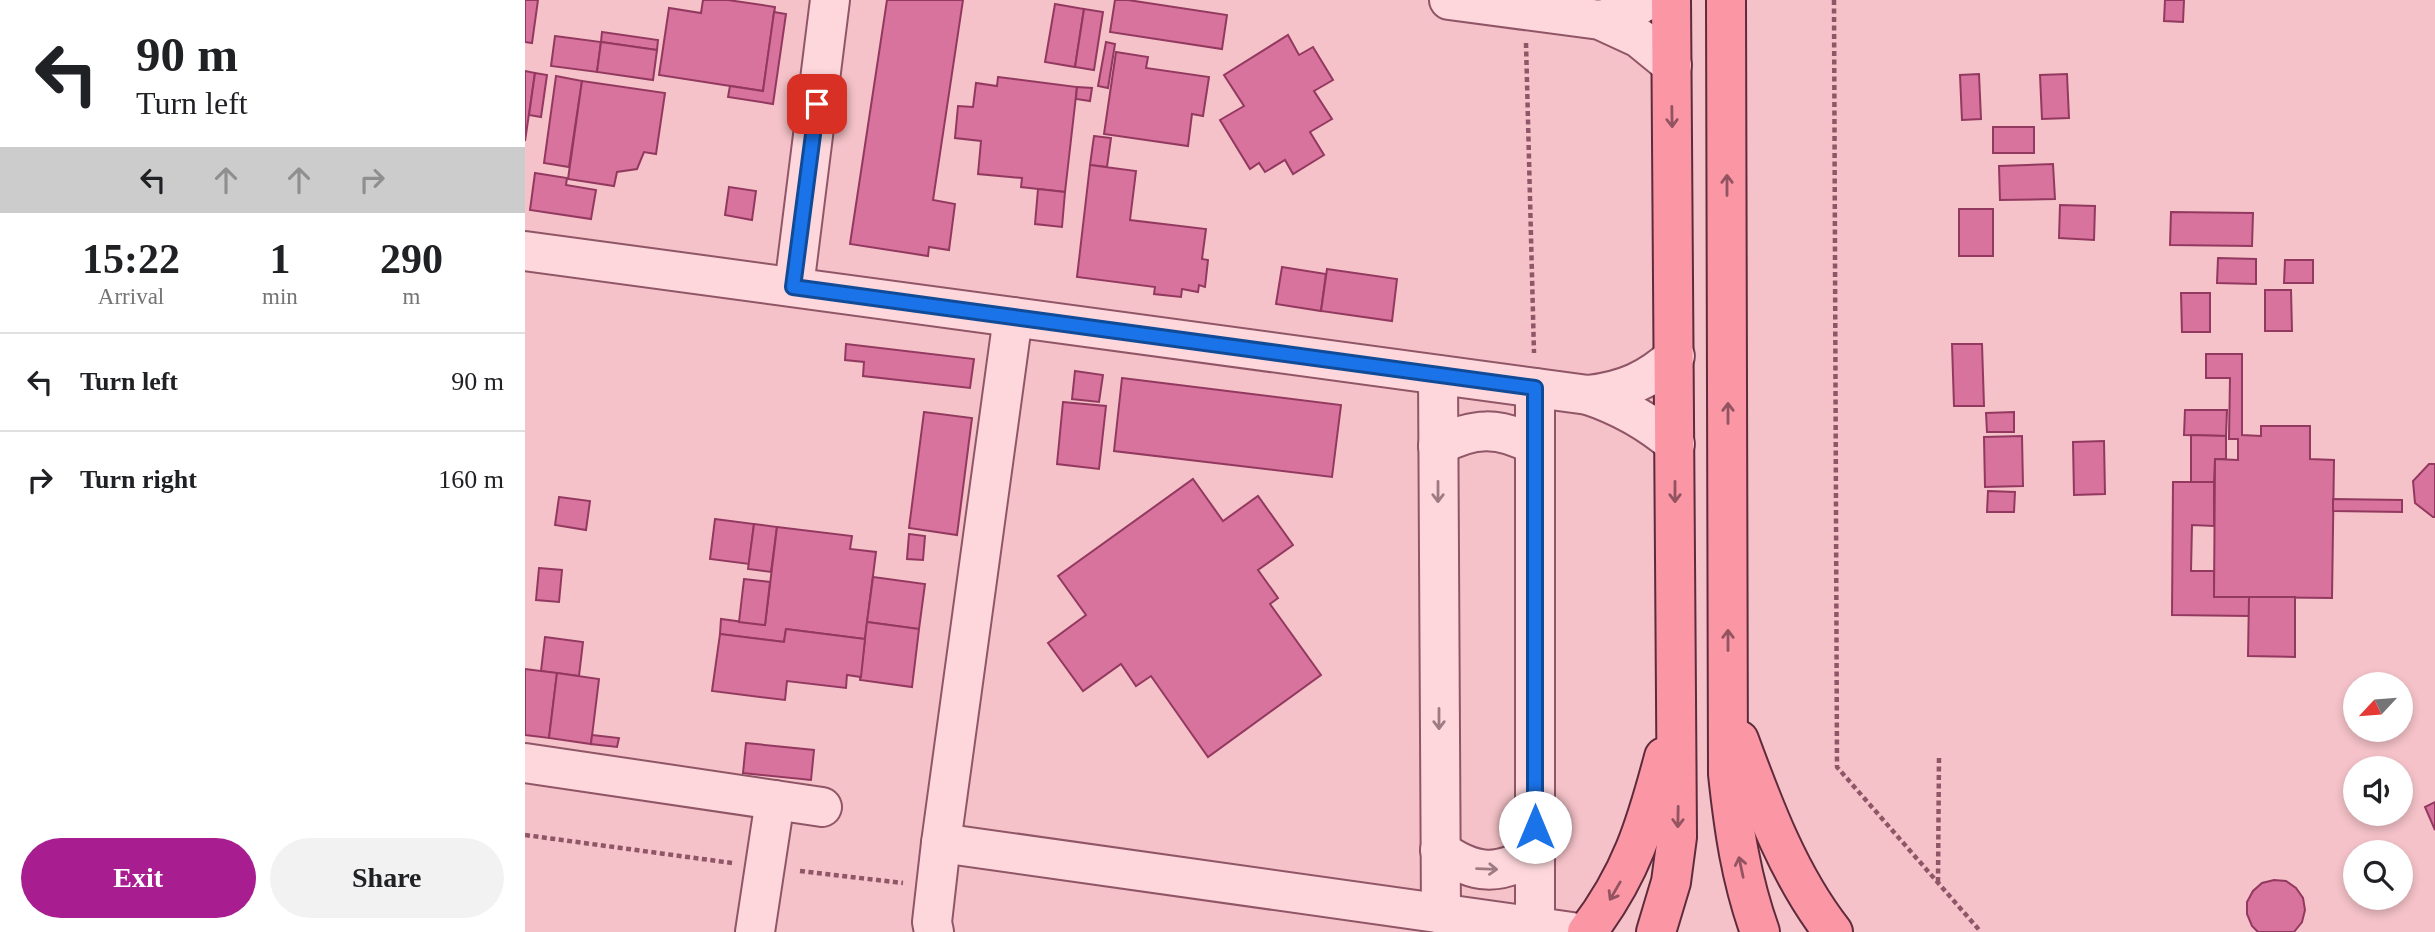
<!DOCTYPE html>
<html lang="en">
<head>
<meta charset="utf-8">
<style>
	body { margin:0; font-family:"Times New Roman",serif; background:#f2f2f2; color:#202124; height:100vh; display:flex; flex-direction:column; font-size:26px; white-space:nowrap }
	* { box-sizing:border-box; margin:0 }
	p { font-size:23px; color:#757577 }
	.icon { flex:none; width:38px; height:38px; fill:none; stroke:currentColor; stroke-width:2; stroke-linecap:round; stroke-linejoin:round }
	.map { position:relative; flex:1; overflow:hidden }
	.sheet { display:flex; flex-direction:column; background:#fff; width:525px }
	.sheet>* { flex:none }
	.guide { background:#fff; color:#202124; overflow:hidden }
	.needle { width:46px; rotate:244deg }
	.fabs { position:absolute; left:1818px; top:672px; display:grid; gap:14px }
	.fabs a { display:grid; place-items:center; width:70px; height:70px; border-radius:50%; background:#fff; box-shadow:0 4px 10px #0003; font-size:35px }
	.pin { position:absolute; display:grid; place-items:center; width:60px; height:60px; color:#fff; margin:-30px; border-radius:14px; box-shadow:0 4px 10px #0006 }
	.me { position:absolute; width:77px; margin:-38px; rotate:0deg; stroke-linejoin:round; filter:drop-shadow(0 0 5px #0008) }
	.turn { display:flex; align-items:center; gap:24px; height:147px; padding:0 21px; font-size:32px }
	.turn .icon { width:91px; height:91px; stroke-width:2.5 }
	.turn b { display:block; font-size:49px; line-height:60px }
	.lanes { display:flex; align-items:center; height:66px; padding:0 21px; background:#0003; justify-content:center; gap:35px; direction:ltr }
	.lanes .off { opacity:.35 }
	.eta { display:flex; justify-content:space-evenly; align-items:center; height:119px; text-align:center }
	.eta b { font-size:42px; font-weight:700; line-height:49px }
	.button { display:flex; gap:14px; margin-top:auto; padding:14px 21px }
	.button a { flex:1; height:80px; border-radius:42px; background:#a81e91; color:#fff; font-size:28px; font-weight:700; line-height:80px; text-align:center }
	.button a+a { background:#f2f2f2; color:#202124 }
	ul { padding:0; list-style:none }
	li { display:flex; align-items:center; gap:21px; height:98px; padding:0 21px; border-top:2px solid #e0e0e0 }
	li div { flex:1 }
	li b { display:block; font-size:26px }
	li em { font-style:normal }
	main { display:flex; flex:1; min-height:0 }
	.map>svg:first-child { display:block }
	.building { fill:#d7739c; stroke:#933960; stroke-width:2 }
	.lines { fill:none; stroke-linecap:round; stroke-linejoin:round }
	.minor-casing { stroke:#905667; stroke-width:42 }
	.major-casing { stroke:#5e2b3d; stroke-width:42 }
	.path { stroke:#905667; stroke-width:4.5; stroke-dasharray:5 3.5; stroke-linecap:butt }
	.minor { stroke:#fdd7dc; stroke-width:38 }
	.major { stroke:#fb96a4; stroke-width:38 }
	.oneway { stroke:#935360 }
	.oneway2 { stroke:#9e7a82 }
	.route-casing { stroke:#114b97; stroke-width:18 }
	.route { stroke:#1a73e8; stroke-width:12 }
</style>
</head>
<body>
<main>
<section class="sheet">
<div class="guide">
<div class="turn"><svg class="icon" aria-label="left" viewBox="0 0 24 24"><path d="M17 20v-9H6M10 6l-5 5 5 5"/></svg><div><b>90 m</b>Turn left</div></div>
<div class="lanes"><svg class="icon" aria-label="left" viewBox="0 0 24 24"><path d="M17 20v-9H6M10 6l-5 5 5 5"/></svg><svg class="icon off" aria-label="ahead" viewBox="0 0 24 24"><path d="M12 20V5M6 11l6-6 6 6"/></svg><svg class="icon off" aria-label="ahead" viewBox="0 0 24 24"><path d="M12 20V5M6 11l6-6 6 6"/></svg><svg class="icon off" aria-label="right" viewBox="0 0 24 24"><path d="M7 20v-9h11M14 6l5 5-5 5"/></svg></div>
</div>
<div class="eta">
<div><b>15:22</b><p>Arrival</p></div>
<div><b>1</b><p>min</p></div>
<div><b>290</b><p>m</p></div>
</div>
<ul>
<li><svg class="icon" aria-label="left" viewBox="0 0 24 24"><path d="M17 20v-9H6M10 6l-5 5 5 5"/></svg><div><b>Turn left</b></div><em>90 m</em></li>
<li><svg class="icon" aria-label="right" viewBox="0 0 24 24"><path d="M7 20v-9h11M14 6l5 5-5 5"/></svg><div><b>Turn right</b></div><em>160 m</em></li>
</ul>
<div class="button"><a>Exit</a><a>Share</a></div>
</section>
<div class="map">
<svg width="1910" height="932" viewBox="0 0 1910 932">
	<rect width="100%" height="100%" fill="#f4c2c8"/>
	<g class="building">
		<polygon points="0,0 13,0 7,43 0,42"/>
		<polygon points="178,0 203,0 250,7 238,91 134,75 144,8 176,13"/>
		<polygon points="362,0 438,0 408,200 430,204 424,250 404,247 403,256 325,244"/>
		<polygon points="590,0 603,0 702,15 697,49 585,32"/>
		<polygon points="1640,0 1659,0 1658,22 1639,21"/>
		<polygon points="530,4 559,9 550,67 520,62"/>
		<polygon points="559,9 578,12 569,70 550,67"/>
		<polygon points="249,12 261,14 248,104 203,97 205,86 238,91"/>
		<polygon points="77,32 133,40 132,50 76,42"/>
		<polygon points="763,35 774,55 788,47 808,80 789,91 807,119 785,132 799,155 768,174 760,160 740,172 734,163 725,169 695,120 719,106 699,75"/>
		<polygon points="30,36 76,42 72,72 26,66"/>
		<polygon points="76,42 132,50 128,80 72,72"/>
		<polygon points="581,42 590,44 583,88 573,86"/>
		<polygon points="591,52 623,57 621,68 684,77 678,116 667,114 663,146 579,134"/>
		<polygon points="0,71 10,73 0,141"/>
		<polygon points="10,73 22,75 16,117 4,115"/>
		<polygon points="1454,74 1456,119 1437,120 1435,75"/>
		<polygon points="1542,74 1544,118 1517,119 1515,75"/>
		<polygon points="31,76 57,81 44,167 19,163"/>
		<polygon points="473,77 552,87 540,192 496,187 497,178 453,174 456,141 430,138 433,106 448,107 451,83 472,86"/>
		<polygon points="57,81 140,93 131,154 119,152 112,169 92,172 89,186 43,179"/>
		<polygon points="552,87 567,88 565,101 551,99"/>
		<rect x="1468" y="127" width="41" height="26"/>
		<polygon points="569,136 586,138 582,167 565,165"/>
		<polygon points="1528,164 1530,199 1475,200 1474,166"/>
		<polygon points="565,165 611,171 605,220 681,229 677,259 683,260 680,287 674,285 673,292 657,289 656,297 629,294 630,287 552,277"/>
		<polygon points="10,173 42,178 41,185 71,190 66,219 5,210"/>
		<polygon points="204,187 231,191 227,220 200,215"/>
		<polygon points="513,189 540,192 537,227 510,224"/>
		<polygon points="1535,205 1570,206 1569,240 1534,238"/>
		<rect x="1434" y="209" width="34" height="47"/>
		<polygon points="1646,212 1728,213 1727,246 1645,245"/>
		<polygon points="1693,258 1731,259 1731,284 1692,283"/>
		<polygon points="1760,260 1788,260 1788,283 1759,283"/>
		<polygon points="757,267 801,274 796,311 751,304"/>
		<polygon points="802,269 872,279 867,321 796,311"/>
		<polygon points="1740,290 1766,290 1767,331 1740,331"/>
		<polygon points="1656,293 1685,293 1685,332 1657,332"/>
		<polygon points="321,344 449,359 445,388 338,376 339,362 320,360"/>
		<polygon points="1427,344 1457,344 1459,406 1429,406"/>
		<polygon points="1681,354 1717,354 1717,435 1736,436 1736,426 1785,426 1785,459 1809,460 1807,598 1689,597 1690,459 1713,460 1713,439 1704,439 1705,378 1681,378"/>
		<polygon points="550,371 578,375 574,402 547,399"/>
		<polygon points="597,378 816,405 807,477 589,451"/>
		<polygon points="538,402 581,406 574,469 532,464"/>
		<polygon points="1660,410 1702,410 1701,436 1659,435"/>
		<polygon points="399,412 447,418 432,535 384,528"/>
		<polygon points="1489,412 1489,432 1462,432 1461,413"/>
		<polygon points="1666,435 1701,436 1701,459 1690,459 1689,482 1666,482"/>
		<polygon points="1497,436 1498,486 1460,487 1459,437"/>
		<polygon points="1579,441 1580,494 1549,495 1548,442"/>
		<polygon points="1904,464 1910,464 1910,517 1908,517 1890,503 1888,481"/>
		<polygon points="668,479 698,521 733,496 768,545 733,570 753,598 745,604 796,675 683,757 626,676 611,686 596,664 558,691 523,643 561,615 533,576"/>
		<polygon points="1648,482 1689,482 1689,526 1667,525 1666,571 1689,571 1689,597 1724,597 1724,616 1647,615"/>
		<polygon points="1463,491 1490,492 1489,512 1462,512"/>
		<polygon points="34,497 65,501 61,530 30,525"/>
		<polygon points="1808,499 1877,500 1877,512 1808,511"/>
		<polygon points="190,519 229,524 224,564 185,559"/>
		<polygon points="229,524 252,527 246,572 223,569"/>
		<polygon points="252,527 327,536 325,549 351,552 340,639 261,629 259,642 195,634 196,619 240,625"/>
		<polygon points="384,534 400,536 398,560 382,559"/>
		<polygon points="14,568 37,570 34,602 11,600"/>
		<polygon points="348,577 400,584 394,629 342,622"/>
		<polygon points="219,579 245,582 240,625 214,622"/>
		<polygon points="1724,597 1770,597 1770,657 1723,656"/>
		<polygon points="342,622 394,629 387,687 335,680"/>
		<polygon points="261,629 340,639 336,677 322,675 321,688 262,681 260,700 187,691 195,634 259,642"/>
		<polygon points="20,637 58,642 54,676 16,671"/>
		<polygon points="0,669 32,673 24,738 0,735"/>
		<polygon points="32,673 74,679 66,744 24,738"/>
		<polygon points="67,735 94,738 92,747 66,744"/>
		<polygon points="221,743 289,750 286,780 218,773"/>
		<polygon points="1910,802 1910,830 1900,807"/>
		<polygon points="1749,880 1761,881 1771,888 1778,898 1780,910 1777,922 1769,932 1733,932 1727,926 1722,914 1722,902 1728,891 1737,883"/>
	</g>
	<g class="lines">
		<g class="minor-casing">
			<g id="minor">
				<polyline points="924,0 1075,20 1114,38 1147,65"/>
				<polyline points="1075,20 1095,15 1123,0"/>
				<path d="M0,251L1063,395C1096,406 1123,421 1150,444"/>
				<polyline points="269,287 305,0"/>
				<polyline points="913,375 916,914"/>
				<polyline points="1010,388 1010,927"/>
				<path d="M1063,395C1099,391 1124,380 1150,356"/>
				<path d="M913,446C948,427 974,426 1010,446"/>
				<polyline points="0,763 297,807"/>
				<polyline points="416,843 1047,932"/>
				<path d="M915,850C949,875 974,876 1010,854"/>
				<polyline points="230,932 250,800"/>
				<polyline points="409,932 407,922 416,843 488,317"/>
			</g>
		</g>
		<g class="major-casing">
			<g id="major">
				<path d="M1201,0L1203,774C1209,830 1216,879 1235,932"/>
				<path d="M1214,740C1238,805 1264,876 1308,932"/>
				<path d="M1062,932C1106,875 1121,825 1139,757"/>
				<polyline points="1131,932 1146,882 1152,837 1146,0"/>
			</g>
		</g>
		<g class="path">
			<polyline points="1309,0 1312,767 1456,932"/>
			<polyline points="1001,43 1009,353"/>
			<polyline points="0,835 207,863"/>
			<polyline points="275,871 378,883"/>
			<polyline points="1413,882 1414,755"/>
		</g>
		<use href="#minor" class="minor"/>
		<use href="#major" class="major"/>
	</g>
	<defs><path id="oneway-shaft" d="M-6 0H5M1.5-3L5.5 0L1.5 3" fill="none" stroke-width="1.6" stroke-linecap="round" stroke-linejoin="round" transform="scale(1.75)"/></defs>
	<g class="oneway">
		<use href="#oneway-shaft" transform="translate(1147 117) rotate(89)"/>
		<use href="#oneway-shaft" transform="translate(1202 185) rotate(-90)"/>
		<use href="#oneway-shaft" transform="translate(1203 413) rotate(-90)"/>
		<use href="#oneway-shaft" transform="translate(1150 492) rotate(90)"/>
		<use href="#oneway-shaft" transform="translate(1203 640) rotate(-90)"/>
		<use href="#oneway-shaft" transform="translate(1153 817) rotate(91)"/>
		<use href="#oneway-shaft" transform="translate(1216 867) rotate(-102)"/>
		<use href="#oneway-shaft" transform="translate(1090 891) rotate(120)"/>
	</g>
	<g class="oneway2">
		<use href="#oneway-shaft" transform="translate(913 492) rotate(90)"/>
		<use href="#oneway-shaft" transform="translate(914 719) rotate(90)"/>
		<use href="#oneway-shaft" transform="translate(962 869) rotate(2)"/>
	</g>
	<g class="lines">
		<g class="route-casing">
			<polyline id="route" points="292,104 268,287 1010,388 1010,827"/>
		</g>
		<use href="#route" class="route"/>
	</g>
</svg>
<div class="fabs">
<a><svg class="needle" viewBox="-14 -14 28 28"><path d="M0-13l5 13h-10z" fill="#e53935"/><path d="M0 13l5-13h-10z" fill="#757577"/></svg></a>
<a><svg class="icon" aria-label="sound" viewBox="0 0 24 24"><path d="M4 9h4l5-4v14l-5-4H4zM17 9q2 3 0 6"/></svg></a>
<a><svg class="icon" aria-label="search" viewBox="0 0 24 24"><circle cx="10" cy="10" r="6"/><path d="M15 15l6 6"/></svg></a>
</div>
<div class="pin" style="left:292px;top:104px;background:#d93025"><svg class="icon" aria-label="arrive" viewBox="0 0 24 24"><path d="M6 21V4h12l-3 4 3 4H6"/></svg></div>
<svg class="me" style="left:1010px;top:827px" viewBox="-20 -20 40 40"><circle r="19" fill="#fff"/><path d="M0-13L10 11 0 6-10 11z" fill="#1a73e8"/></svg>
</div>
</main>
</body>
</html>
